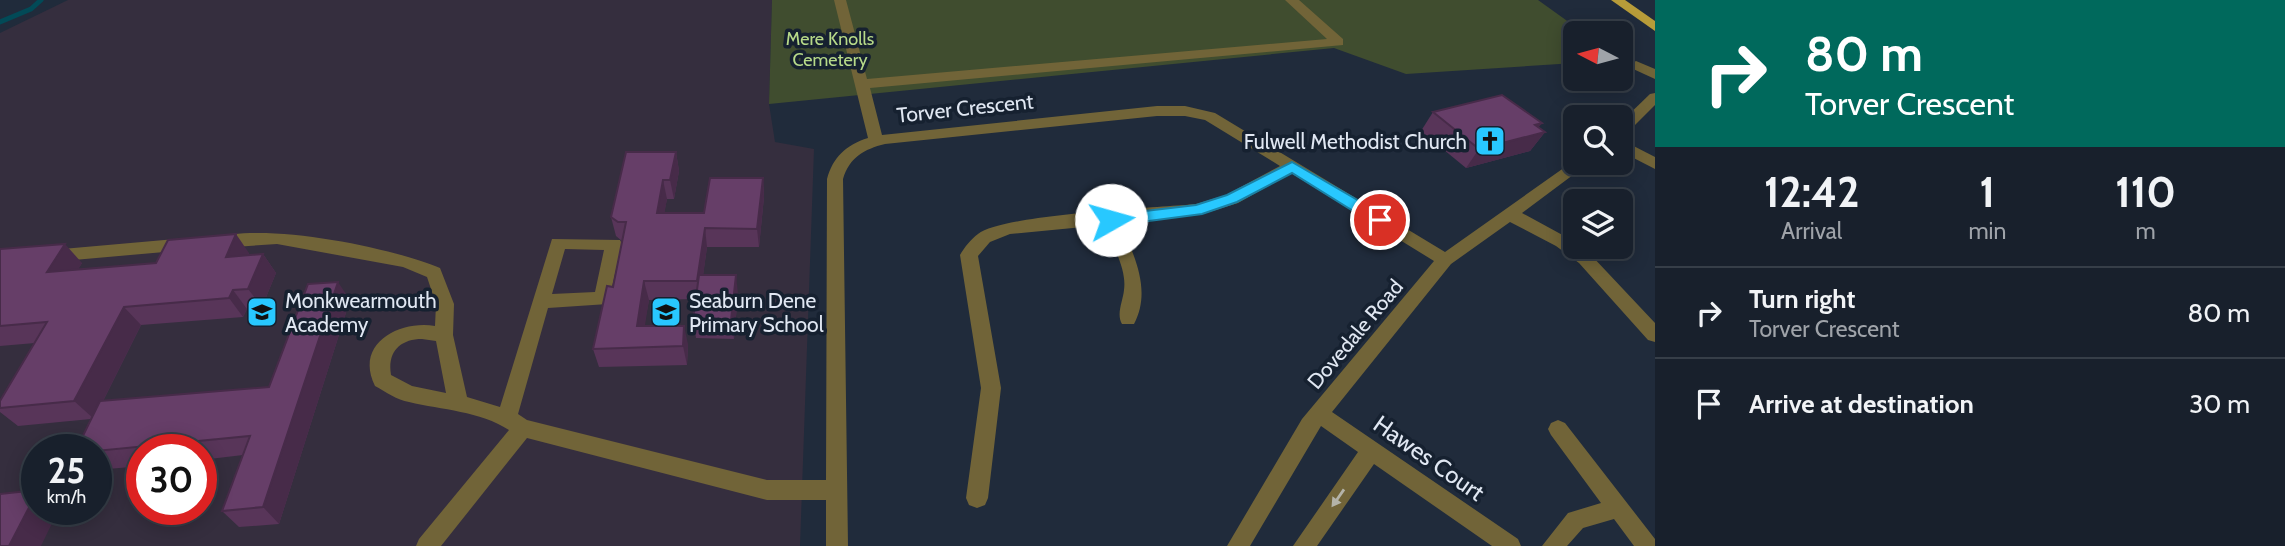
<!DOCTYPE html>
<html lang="en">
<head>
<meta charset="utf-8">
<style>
	body { margin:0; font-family:Cabin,sans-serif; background:#212834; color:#f1f3f6; height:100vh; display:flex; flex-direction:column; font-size:26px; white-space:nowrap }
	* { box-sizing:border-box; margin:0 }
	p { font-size:23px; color:#9fa3a9 }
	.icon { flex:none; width:38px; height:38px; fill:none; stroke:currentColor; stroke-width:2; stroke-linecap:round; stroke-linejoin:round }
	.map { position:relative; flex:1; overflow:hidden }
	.drawer { display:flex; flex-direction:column; background:#18202c; width:630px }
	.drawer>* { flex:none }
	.guide { background:#00695c; color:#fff; overflow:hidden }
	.needle { width:46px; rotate:276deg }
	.controls { position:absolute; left:1563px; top:21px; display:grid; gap:14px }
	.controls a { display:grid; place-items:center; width:70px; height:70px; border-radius:10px; background:#18202c; box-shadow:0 4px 18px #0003,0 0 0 2px #363e48; font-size:35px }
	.speed { position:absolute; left:21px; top:434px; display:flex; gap:14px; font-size:35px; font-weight:700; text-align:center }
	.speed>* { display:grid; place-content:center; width:91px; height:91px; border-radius:50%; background:#18202c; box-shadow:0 4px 18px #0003,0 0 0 2px #363e48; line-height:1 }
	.speed small { font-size:18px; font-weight:400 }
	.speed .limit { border:10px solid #d22; background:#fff; color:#111 }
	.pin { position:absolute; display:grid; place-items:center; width:60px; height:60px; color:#fff; margin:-30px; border:4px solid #fff; border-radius:50%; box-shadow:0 2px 7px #0007 }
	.me { position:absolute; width:77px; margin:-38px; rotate:83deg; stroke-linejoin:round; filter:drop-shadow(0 0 5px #0008) }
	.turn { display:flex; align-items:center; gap:24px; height:147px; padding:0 35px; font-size:32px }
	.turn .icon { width:91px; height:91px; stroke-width:2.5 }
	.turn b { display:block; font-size:49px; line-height:60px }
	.eta { display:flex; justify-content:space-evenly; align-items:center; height:119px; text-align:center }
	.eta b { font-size:42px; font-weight:700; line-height:49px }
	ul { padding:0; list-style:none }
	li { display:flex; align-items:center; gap:21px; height:91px; padding:0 35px; border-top:2px solid #363e48 }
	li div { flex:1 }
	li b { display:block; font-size:26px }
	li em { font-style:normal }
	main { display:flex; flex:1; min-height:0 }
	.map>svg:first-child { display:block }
	.education { fill:#352e3e; fill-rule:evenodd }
	.green { fill:#404d2f }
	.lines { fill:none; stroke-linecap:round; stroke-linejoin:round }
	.stream { stroke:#024a57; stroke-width:5 }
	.minor { fill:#716438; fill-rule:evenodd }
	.major { fill:#b79c39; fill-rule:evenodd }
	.wall { fill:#583559 }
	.shaded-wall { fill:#472b49 }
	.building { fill:#663e68; stroke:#472b49; stroke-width:2 }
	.oneway { fill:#b4b3a8 }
	.route { fill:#28c8ff; stroke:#1a82a6; stroke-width:2 }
	.labels { text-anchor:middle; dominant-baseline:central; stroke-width:7; stroke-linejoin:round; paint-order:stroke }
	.far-park-label { font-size:18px; fill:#b7da89; stroke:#162130 }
	.street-label { font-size:21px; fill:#e0e7f2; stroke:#162130 }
	.poi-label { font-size:21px; fill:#e0e7f2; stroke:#162130; text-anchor:start }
	.near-street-label { font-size:24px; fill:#e0e7f2; stroke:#162130 }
</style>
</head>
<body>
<main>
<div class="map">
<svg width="1655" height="546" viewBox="0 0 1655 546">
	<rect width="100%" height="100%" fill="#202b3b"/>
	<path class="education" d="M68,0H772L769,104L775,142L814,149L800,546H0V33ZM37,450H96V509H37ZM142,450H201V509H142Z"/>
	<polygon class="green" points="772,0 1538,0 1584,33 1575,33 1575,63 1406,74 1334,48 769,104"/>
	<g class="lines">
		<polyline class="stream" points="0,22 31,9 41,0"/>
		<g class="minor">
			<path d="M834,0H846L867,79L1327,39L1285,0H1299L1343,39V45L870,88L882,135L1157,106H1185L1215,113L1445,252L1575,160V163H1589L1522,213L1568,238L1575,243V247H1580L1591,255L1655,323V342L1648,340L1579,263L1556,246L1510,222L1451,264L1332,412L1518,539L1521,546H1492L1374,464L1317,546H1293L1358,452L1321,426L1250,546H1227L1302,419L1434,261L1291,173L1238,203L1203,214L1120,223C1134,255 1152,290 1134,324H1122C1116,314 1123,301 1124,290C1127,269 1112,244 1104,225L1010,234L990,242L978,256L1001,388L988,498L985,505L977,508L969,505L966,498L981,388L960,255C964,248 971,239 978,234C1004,214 1155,208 1196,204L1226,195L1280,166L1205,120L1185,116H1157L885,144C864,149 849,158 843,179L848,546H826V500H767L527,438L441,546H416L419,539L509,430C480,411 442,410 409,402C397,400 386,392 375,386C354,344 399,320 435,326L436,304L427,277L403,267L277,244L219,248L211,242L213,238C266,222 390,247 440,268L454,304L453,335L467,397L500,407L552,239L620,240L622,244L608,304L548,308L518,414L527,420L767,480H826L827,179C833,157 846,145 868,138ZM565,249L604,250L595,292L552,294ZM422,339L436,341L446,393L412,386L391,375C387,352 400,339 422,339Z"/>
			<polygon points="1636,61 1655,69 1655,79 1631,68 1629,65"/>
			<polygon points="1655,93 1655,105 1625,135 1620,137 1620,123 1650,94"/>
			<polygon points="1620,139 1655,157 1655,169 1620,151"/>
			<polygon points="187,238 195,244 187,250 51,262 45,260 42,256 45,252 51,250"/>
			<polygon points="1558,420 1565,423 1655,539 1655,546 1634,546 1614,519 1583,528 1567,546 1542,546 1568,513 1601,503 1551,435 1548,429 1551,423"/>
		</g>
		<polygon class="major" points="1611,0 1625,0 1655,21 1655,31"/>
	</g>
	<g class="wall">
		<polygon points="1433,112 1539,127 1545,132 1530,151 1466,168 1421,131"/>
		<polygon points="676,152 679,171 674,199 667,199 664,213 704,213 763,178 764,197 759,247 707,247 703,275 738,294 734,339 696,338 693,319 695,299 649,300 644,326 688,344 687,365 599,367 593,349 613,287 622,241 616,236 611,217"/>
		<polygon points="0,249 82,263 78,269 156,263 249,253 248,256 263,254 276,273 262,307 247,309 243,317 141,325 103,401 269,387 350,300 279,524 239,527 222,511 243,455 201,460 201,450 142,450 142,466 96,470 96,450 91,419 18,426 0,412 0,401 35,343 0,346"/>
	</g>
	<g class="shaded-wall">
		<polygon points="1542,123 1533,135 1545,132 1530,151 1466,168 1479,149"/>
		<polygon points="676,152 679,171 674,199 670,180"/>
		<polygon points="763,178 764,197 759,247 757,229"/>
		<polygon points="663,180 667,199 661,232 657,213"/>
		<polygon points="705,228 707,247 700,299 697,281"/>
		<polygon points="236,234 249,253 239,276 226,257"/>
		<polygon points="65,244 82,263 66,290 47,272"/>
		<polygon points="263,254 276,273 262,307 248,289"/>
		<polygon points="736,275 738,294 734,339 731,320"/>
		<polygon points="644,281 649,300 642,344 637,326"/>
		<polygon points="338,282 350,300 279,524 263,507"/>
		<polygon points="233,290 247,309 243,317 229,298"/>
		<polygon points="124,307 141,325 94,419 74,401"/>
		<polygon points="684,326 688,344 687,365 683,346"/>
		<polygon points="37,492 37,509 59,509 41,546 9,546"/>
	</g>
	<g class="building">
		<polygon points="1502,95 1542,123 1535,125 1545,132 1479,149 1433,112"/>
		<polygon points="626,152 676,152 670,180 663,180 657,213 704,213 710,178 763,178 757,229 705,228 697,281 644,281 637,326 684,326 683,346 593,349 607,286 613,287 626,222 618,222 611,217"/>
		<polygon points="236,234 226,257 263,254 248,289 233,290 229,298 124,307 74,401 0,408 0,401 47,322 0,326 0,249 65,244 47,272 156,263 168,240"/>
		<polygon points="699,275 736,275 731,320 693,319"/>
		<polygon points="338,282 263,507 222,511 250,436 96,451 96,450 76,450 100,401 269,387 308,284"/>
		<polygon points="37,490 37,492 9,546 0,546 0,494"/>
	</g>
	<defs><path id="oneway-solid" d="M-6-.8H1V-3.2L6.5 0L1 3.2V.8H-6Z" transform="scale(1.75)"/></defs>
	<use class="oneway" href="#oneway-solid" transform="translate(1338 498) rotate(125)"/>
	<polygon class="route" points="1292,162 1385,216 1387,220 1385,224 1374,224 1292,173 1237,202 1202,214 1111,226 1103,220 1111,215 1196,205 1227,195"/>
	<defs>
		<g id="church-square" transform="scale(1.575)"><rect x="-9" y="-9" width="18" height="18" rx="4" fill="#28c8ff" stroke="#162130"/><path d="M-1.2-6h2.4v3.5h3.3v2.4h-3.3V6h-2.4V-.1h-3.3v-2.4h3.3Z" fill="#111"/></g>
		<g id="school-square" transform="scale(1.575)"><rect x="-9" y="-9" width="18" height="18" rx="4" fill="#28c8ff" stroke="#162130"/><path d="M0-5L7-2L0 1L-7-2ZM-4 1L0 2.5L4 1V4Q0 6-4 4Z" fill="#111"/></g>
	</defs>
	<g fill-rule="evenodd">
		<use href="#church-square" x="1490" y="141"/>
		<use href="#school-square" x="262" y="312"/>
		<use href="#school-square" x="666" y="312"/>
	</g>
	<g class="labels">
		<g class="far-park-label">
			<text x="830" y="39">Mere Knolls<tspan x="830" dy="21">Cemetery</tspan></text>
		</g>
		<g class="street-label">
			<text transform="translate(965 108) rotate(-6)">Torver Crescent</text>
			<text transform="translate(1355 334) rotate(-50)">Dovedale Road</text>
		</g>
		<g class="poi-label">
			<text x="1467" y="141" text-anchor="end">Fulwell Methodist Church</text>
			<text x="285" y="300">Monkwearmouth<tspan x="285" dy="24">Academy</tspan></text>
			<text x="689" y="300">Seaburn Dene<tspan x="689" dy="24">Primary School</tspan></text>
		</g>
		<g class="near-street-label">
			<text transform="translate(1429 458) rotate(35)">Hawes Court</text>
		</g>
	</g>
</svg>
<div class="controls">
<a><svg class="needle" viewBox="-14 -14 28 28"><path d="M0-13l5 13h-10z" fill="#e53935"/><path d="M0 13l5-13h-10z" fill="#9fa3a9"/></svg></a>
<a><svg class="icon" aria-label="search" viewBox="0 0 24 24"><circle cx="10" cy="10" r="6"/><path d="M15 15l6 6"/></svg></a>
<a><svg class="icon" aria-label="layers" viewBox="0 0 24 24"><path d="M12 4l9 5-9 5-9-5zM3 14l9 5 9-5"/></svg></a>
</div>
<div class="speed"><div>25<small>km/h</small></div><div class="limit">30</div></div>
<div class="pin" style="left:1380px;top:220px;background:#d93025"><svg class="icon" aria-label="arrive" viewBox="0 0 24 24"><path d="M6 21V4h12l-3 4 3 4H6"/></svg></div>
<svg class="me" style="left:1111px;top:220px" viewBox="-20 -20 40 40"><circle r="19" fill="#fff"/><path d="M0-13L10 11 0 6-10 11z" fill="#28c8ff"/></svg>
</div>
<section class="drawer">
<div class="guide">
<div class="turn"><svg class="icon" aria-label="right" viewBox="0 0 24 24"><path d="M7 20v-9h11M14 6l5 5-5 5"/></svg><div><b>80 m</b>Torver Crescent</div></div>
</div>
<div class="eta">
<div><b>12:42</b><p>Arrival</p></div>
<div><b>1</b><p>min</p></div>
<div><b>110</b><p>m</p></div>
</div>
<ul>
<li><svg class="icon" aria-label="right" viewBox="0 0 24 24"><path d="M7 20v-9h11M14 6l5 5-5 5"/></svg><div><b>Turn right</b><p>Torver Crescent</p></div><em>80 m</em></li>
<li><svg class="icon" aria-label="arrive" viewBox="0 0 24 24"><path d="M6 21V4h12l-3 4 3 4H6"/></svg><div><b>Arrive at destination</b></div><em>30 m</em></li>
</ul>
</section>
</main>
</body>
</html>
